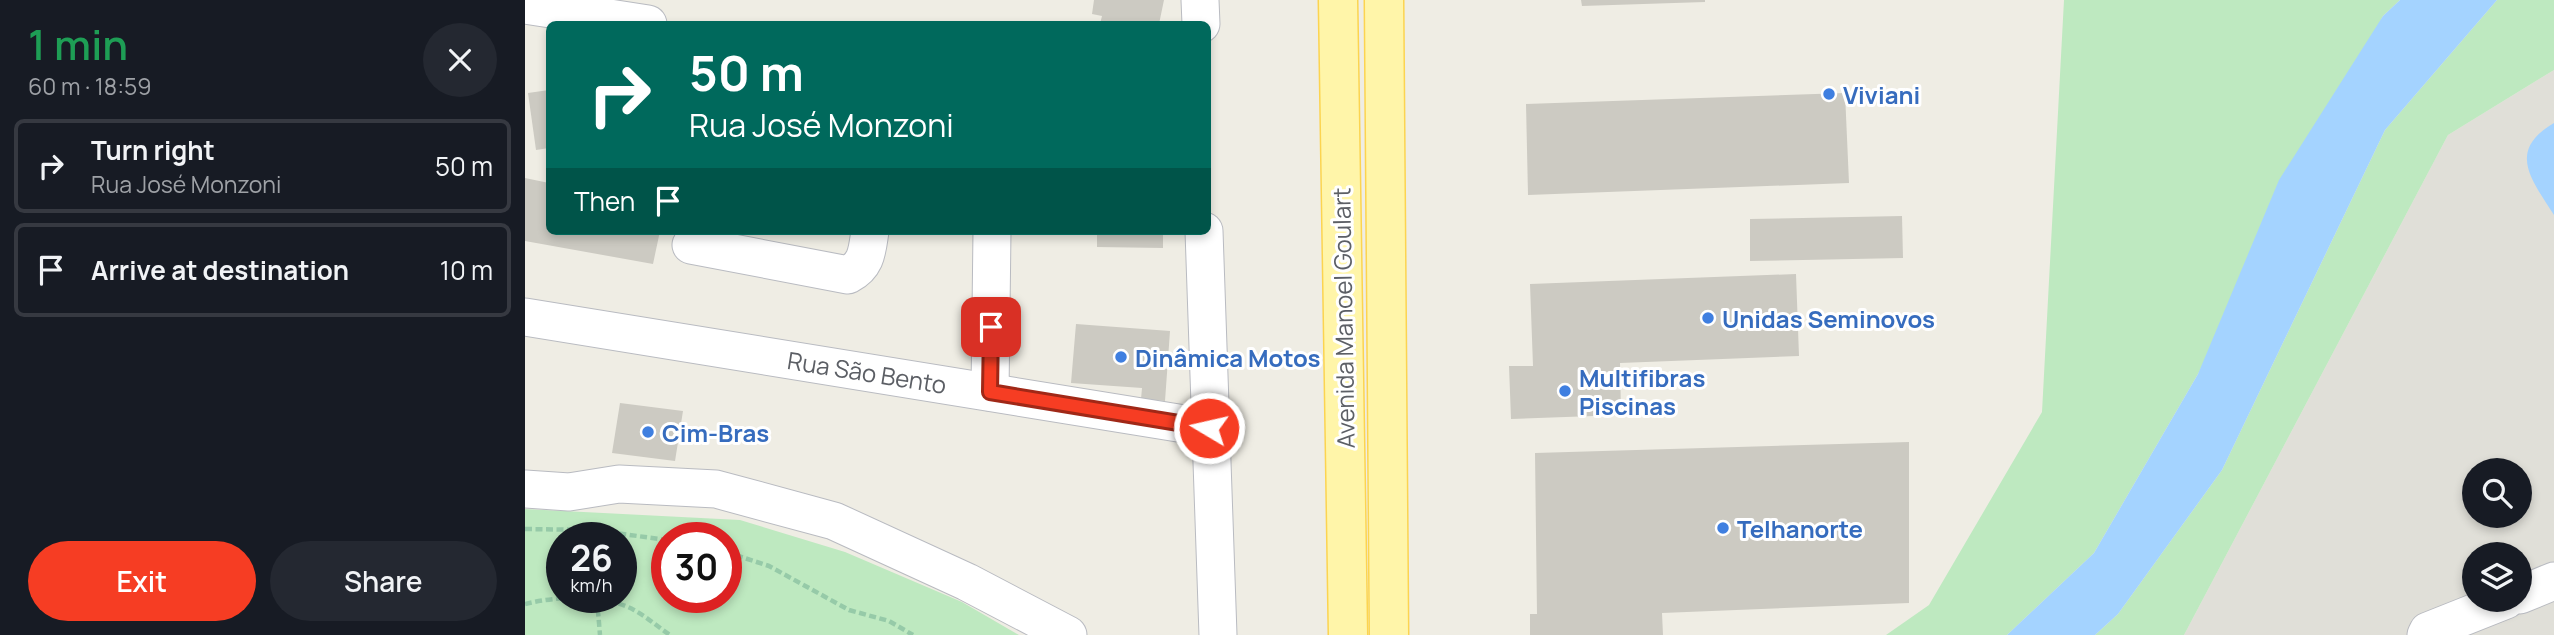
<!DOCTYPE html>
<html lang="en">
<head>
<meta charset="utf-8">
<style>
	body { margin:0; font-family:Manrope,sans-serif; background:#242831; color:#f1f3f6; height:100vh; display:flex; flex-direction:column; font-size:26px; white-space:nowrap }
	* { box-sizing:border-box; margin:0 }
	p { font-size:23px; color:#9ea1a6 }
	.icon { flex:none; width:38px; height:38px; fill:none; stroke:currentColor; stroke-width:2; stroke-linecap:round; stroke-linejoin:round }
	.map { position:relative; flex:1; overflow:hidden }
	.side { display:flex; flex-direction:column; background:#171b24; width:525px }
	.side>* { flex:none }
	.top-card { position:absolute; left:21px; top:21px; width:665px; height:214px; border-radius:10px; box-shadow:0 4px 10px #0003; background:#00695c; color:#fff; overflow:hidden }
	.tools { position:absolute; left:1937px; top:458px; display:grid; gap:14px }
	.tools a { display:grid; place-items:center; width:70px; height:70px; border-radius:50%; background:#171b24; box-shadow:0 4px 10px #0003; font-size:35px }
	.speed { position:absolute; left:21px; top:522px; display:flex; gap:14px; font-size:35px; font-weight:700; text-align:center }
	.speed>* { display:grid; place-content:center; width:91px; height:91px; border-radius:50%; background:#171b24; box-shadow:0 4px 10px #0003; line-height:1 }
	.speed small { font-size:18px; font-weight:400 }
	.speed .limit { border:10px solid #d22; background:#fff; color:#111 }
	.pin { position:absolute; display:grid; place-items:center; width:60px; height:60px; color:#fff; margin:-30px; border-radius:14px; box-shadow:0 4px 10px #0006 }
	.me { position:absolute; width:77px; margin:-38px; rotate:279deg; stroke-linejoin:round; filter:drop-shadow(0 0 5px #0008) }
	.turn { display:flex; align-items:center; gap:24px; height:147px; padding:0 28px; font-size:32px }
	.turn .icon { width:91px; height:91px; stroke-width:2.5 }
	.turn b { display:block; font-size:49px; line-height:60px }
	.then { display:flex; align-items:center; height:66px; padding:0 28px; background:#0003; gap:14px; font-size:26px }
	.round { display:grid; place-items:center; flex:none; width:74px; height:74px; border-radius:37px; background:#242831 }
	.overview { display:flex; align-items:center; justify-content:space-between; height:119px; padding:0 28px }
	h1 { font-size:42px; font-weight:600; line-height:52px; color:#1e9e55 }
	.button { display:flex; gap:14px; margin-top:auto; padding:14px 28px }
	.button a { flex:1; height:80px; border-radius:42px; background:#f63d23; color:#fff; font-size:28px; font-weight:600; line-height:80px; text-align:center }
	.button a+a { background:#242831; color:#f1f3f6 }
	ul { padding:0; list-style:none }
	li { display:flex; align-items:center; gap:21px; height:94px; margin:0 14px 10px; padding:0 14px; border:4px solid #363941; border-radius:10px }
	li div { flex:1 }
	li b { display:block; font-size:26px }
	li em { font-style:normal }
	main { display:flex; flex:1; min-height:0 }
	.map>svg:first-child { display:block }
	.industrial { fill:#e0dfd8; fill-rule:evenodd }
	.green { fill:#bee9c0; fill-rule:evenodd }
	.water { fill:#a4d3ff }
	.building { fill:#cccac2 }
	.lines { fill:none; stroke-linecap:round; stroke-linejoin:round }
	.minor-casing { stroke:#b9bbc1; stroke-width:39 }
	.major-casing { stroke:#fcd450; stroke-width:41 }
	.path { stroke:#96caa8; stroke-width:4.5; stroke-dasharray:7 3.5; stroke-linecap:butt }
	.minor { stroke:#fff; stroke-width:37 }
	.major { stroke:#fff5a9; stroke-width:38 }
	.route-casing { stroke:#a02817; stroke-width:18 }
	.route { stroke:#f63d23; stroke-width:12 }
	.shop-dot { fill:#3f7fe0; stroke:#fff; stroke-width:2.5 }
	.labels { text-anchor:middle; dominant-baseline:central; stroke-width:6; stroke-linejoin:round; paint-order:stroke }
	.shop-label { font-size:24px; font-weight:bold; fill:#366cbe; stroke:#fff; text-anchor:start }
	.street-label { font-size:24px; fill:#5c5f65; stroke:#fff }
</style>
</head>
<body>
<main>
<section class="side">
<div class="overview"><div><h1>1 min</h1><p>60 m · 18:59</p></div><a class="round"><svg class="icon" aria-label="close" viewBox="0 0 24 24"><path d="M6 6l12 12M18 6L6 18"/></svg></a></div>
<ul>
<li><svg class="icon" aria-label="right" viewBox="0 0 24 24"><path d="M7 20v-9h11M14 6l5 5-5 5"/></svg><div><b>Turn right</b><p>Rua José Monzoni</p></div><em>50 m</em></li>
<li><svg class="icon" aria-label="arrive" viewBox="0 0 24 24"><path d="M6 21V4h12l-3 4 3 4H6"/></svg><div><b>Arrive at destination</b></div><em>10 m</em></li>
</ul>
<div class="button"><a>Exit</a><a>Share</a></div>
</section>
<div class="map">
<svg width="2029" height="635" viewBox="0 0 2029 635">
	<rect width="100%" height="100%" fill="#efede4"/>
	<path class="industrial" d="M2029,70V635H1659L1923,135ZM1950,471H1995V516H1950ZM1950,555H1995V600H1950Z"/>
	<g class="green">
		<polygon points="1539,0 1875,0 1858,16 1673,374 1569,553 1482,635 1361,635 1404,605 1517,412"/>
		<polygon points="1972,0 2029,0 2029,70 1923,135 1659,635 1570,635 1593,614 1697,470 1860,130"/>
		<path d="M0,509L215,520L320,552L437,602L494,635H0ZM96,537V597H37V537ZM142,537H201V597H142Z"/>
	</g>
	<g class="water">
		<polygon points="1875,0 1972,0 1860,130 1697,470 1593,614 1570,635 1482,635 1569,553 1673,374 1754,180 1858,16"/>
		<path d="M2029,123V215C2007,180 1981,151 2029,123Z"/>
	</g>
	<g class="building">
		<polygon points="569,0 639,0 634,24 575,24 577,16 567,14"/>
		<polygon points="1056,0 1180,0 1180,2 1057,6"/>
		<polygon points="24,90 24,148 11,150 3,93"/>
		<polygon points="1320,93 1324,183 1003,195 1001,104"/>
		<polygon points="0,178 24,183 24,231 135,231 128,264 0,241"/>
		<polygon points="1377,216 1378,258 1225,261 1225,219"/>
		<polygon points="572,231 638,231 638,248 572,247"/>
		<polygon points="1271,274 1274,356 1095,363 1096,415 986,419 984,366 1008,366 1005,284"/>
		<polygon points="551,324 645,331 640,401 616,399 617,388 546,383"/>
		<polygon points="95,403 158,411 150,461 87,453"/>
		<polygon points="1384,442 1384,603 1137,613 1138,635 1005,635 1005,614 1012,614 1010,453"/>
	</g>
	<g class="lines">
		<g class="minor-casing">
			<g id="minor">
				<polyline points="675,0 676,24"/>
				<polyline points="0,5 123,24"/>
				<polyline points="679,231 693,635"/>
				<path d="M166,245L323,275C342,265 342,251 345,231"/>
				<polyline points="0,317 684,428"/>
				<polyline points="465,392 467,231"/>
				<polyline points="0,489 44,492 94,484 191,489 309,521 442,582 543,635"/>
				<polyline points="1995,595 2029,581"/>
				<polyline points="1901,635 1903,631 1981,600"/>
			</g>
		</g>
		<g class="major-casing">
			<g id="major">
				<polyline points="813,0 823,635"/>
				<polyline points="859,0 864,635"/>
			</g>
		</g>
		<g class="path">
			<polyline points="0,529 68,530 142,540"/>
			<polyline points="201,552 244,566 324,610 364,621 388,635"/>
			<polyline points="72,599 75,635"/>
			<path d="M0,604C31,596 80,594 109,610C122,617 133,627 145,635"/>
		</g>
		<use href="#minor" class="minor"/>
		<use href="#major" class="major"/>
	</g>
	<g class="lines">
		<g class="route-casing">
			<polyline id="route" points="466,327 465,392 684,428"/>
		</g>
		<use href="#route" class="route"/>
	</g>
	<g class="shop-dot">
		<circle cx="1304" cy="94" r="7"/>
		<circle cx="1183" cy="318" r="7"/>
		<circle cx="596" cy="357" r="7"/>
		<circle cx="1040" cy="391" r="7"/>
		<circle cx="123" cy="432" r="7"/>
		<circle cx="1198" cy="528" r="7"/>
	</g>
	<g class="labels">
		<g class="shop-label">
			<text x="1318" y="94">Viviani</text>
			<text x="1197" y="318">Unidas Seminovos</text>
			<text x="610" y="357">Dinâmica Motos</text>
			<text x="1054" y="377">Multifibras<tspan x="1054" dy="28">Piscinas</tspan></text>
			<text x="137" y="432">Cim-Bras</text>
			<text x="1212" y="528">Telhanorte</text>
		</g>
		<g class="street-label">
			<text transform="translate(818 318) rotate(-91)">Avenida Manoel Goulart</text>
			<text transform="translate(342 372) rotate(9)">Rua São Bento</text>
		</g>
	</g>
</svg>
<div class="tools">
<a><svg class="icon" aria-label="search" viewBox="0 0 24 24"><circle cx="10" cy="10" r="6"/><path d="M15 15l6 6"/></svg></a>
<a><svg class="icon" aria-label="layers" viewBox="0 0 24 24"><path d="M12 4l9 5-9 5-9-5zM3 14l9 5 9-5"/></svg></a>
</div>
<div class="speed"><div>26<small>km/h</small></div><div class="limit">30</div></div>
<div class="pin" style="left:466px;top:327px;background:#d93025"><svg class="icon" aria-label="arrive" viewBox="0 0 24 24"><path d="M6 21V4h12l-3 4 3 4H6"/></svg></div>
<svg class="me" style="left:684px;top:428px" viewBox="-20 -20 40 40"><circle r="17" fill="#f63d23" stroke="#fff" stroke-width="3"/><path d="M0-11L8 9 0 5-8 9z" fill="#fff"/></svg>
<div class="top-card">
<div class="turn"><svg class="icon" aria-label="right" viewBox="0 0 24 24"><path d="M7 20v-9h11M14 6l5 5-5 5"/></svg><div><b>50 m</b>Rua José Monzoni</div></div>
<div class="then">Then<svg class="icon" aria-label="arrive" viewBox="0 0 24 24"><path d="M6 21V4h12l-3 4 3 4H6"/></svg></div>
</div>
</div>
</main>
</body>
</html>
